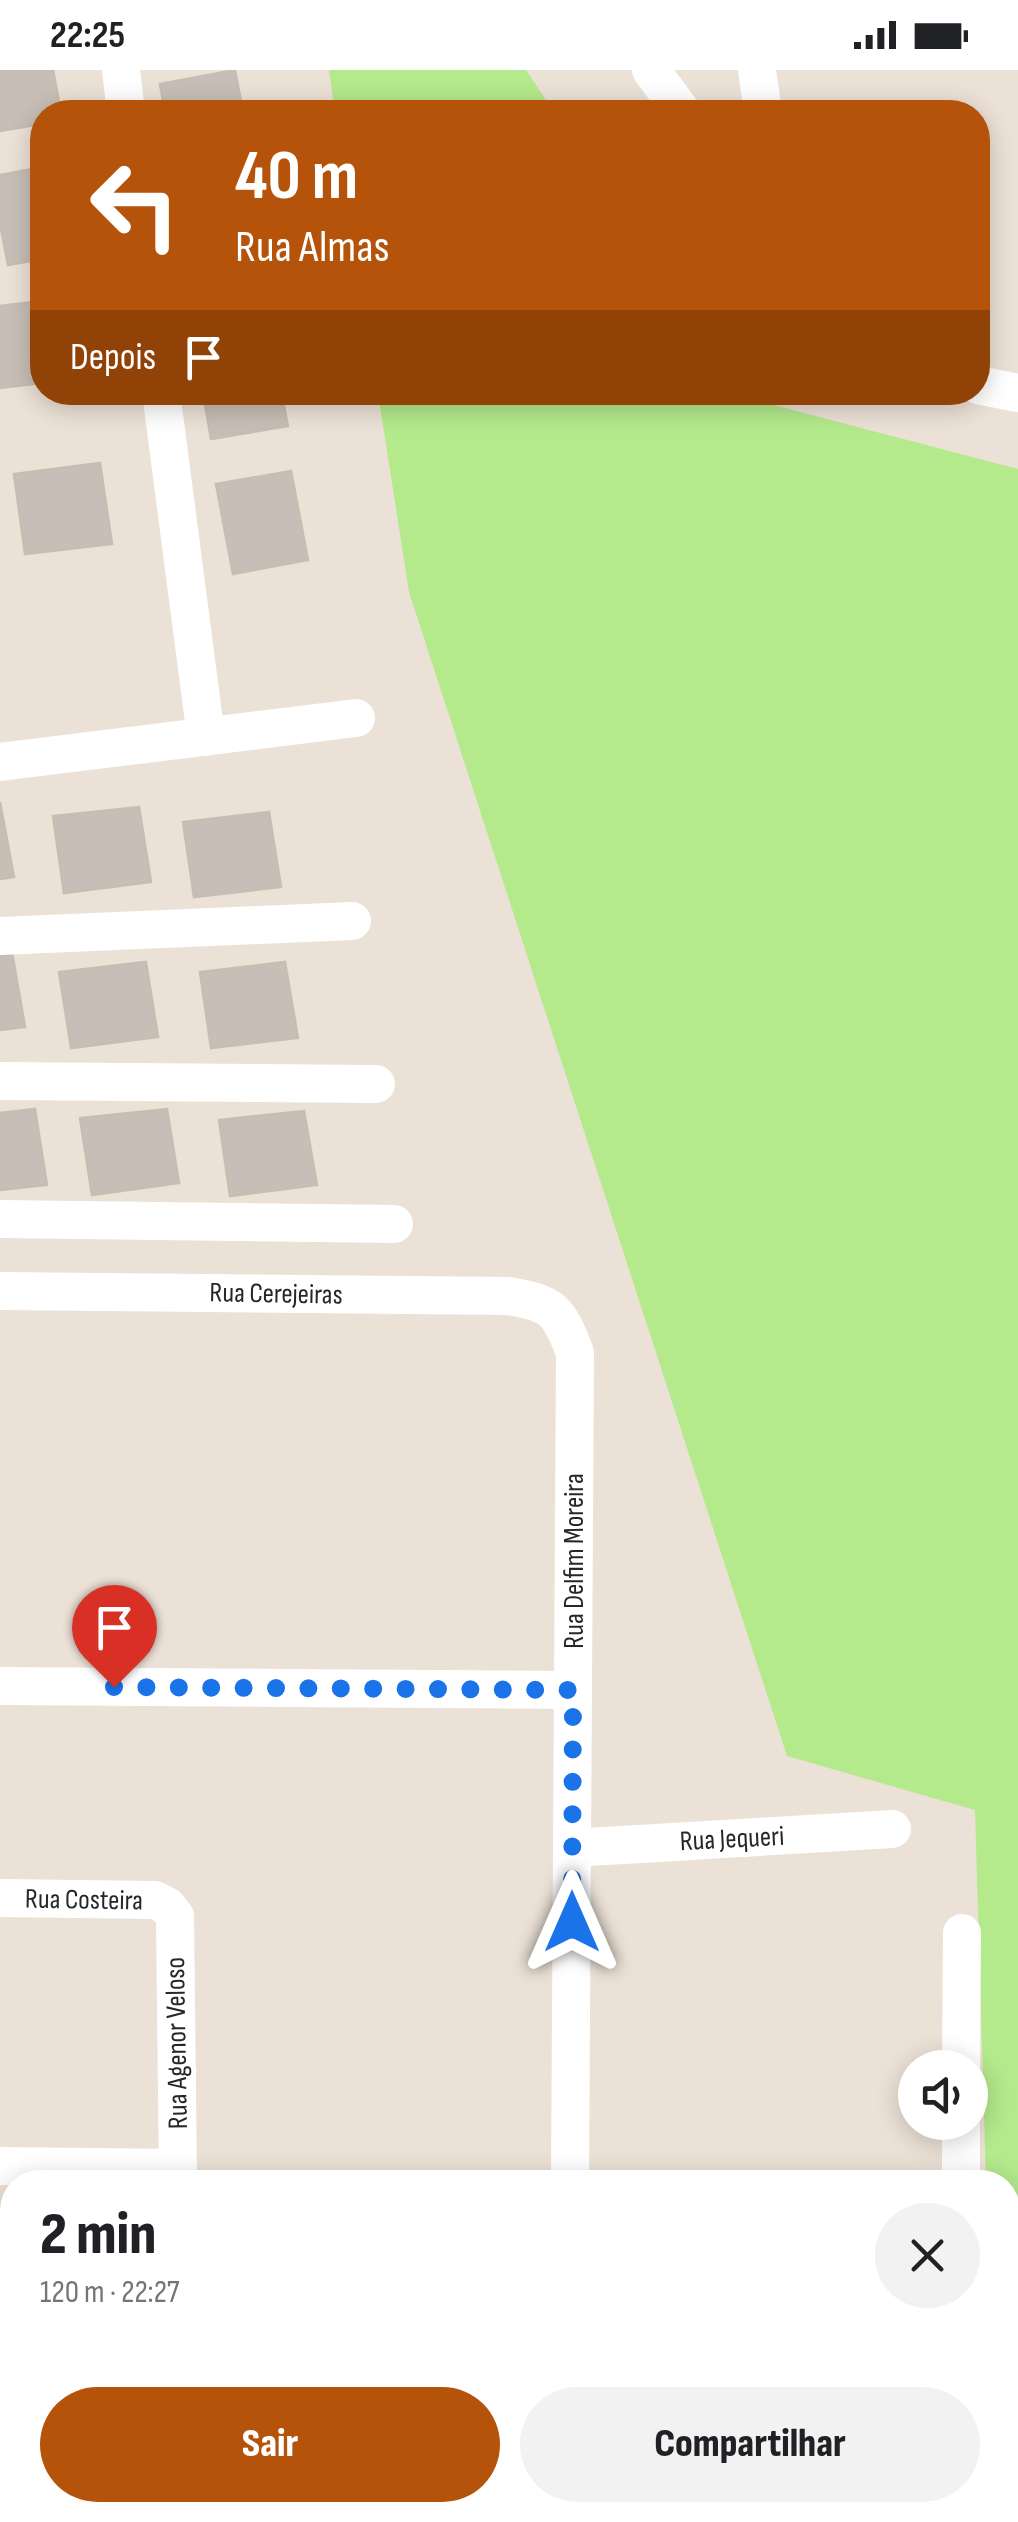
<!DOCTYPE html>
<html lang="pt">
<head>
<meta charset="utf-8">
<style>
	body { margin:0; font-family:"Sofia Sans Condensed",sans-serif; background:#f2f2f2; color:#202124; height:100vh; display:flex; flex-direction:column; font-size:38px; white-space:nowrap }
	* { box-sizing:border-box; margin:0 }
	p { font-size:32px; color:#757577 }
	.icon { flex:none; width:55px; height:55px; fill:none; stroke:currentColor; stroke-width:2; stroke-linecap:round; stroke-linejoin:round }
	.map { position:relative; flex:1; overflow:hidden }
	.panel { position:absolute; left:0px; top:2100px; width:1020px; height:352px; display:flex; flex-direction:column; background:#fff; border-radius:40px 40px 0 0; box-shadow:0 5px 25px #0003 }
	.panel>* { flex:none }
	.top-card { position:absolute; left:30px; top:30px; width:960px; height:305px; border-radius:40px; box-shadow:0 5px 25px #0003; background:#b45309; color:#fff; overflow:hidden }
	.controls { position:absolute; left:898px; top:1980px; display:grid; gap:20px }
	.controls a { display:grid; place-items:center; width:90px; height:90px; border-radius:50%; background:#fff; box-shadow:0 5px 25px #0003; font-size:50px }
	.pin { position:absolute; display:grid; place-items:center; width:85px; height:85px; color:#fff; margin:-102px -42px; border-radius:50% 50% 50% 0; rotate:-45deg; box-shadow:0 0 10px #0007 }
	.pin .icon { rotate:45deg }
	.me { position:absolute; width:110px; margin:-55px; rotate:0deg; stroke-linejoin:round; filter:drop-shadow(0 0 8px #0008) }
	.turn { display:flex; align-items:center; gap:35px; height:210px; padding:0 40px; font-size:45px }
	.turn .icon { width:130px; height:130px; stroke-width:2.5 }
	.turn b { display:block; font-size:70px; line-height:85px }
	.then { display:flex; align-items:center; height:95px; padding:0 40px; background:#0003; gap:20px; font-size:38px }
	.round { display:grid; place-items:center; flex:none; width:105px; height:105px; border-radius:52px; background:#f2f2f2 }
	.head { display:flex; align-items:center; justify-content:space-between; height:170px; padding:0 40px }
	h1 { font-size:60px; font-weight:800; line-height:75px }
	.button { display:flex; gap:20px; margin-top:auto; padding:20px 40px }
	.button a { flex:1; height:115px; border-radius:60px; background:#b45309; color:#fff; font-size:40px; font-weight:800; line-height:115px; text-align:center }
	.button a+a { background:#f2f2f2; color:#202124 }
	.status { display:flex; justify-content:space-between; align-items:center; height:70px; padding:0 50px; background:#fff; direction:ltr }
	.status svg { height:28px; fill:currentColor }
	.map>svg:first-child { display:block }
	.green { fill:#b4e98c }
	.building { fill:#c7beb7; stroke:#c7bdb0; stroke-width:2.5 }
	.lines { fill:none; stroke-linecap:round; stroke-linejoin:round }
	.minor { stroke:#fff; stroke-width:38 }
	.route { stroke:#1a73e8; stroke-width:18; stroke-dasharray:0 32.4 }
	.labels { text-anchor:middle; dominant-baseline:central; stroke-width:10; stroke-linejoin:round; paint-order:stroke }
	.street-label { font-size:28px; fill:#272727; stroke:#fff }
</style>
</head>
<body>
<div class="status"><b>22:25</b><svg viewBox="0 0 49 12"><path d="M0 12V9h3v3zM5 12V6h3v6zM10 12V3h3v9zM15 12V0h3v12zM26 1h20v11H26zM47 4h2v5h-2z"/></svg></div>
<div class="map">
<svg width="1018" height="2452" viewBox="0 0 1018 2452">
	<rect width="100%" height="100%" fill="#ece1d6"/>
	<g class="green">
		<polygon points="329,0 526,0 554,42 335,42"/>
		<polygon points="378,323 744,323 747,328 1018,399 1018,2253 1008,2252 1008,2112 986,2112 975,1740 787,1686 409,522"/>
		<polygon points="206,2440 372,2440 372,2452 207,2452"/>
	</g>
	<g class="building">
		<polygon points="0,0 53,0 61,42 42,42 42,54 0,61"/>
		<polygon points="235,0 243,42 165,42 160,14"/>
		<polygon points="42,97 42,189 8,195 0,154 0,105"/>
		<polygon points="42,231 42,313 0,318 0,236"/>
		<polygon points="203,322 281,322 288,356 211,369"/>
		<polygon points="100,393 112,474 25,484 14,404"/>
		<polygon points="291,401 308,490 233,504 216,414"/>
		<polygon points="0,732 14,807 0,809"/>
		<polygon points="139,737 151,812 64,823 53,746"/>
		<polygon points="269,742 281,817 194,827 183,752"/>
		<polygon points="12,882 25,957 0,960 0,883"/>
		<polygon points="146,892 158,967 71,978 59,902"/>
		<polygon points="285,892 298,968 211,978 200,902"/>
		<polygon points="35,1039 47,1115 0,1120 0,1043"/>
		<polygon points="167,1039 179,1113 92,1125 80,1048"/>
		<polygon points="304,1041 317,1115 230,1126 219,1050"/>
	</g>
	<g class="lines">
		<g class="minor">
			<polyline points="121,0 126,42"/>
			<polyline points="651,0 682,42"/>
			<polyline points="757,0 763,42"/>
			<polyline points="978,315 1018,323"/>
			<polyline points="161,322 206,667"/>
			<polyline points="0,692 356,648"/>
			<polyline points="0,866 352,851"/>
			<polyline points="0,1011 376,1014"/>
			<polyline points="0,1149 394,1154"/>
			<path d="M0,1221L508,1226C553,1233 559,1240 575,1283L570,2112"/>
			<polyline points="0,1616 573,1620"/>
			<polyline points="572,1778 892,1759"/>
			<polyline points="0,1828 155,1830 167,1836 175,1846 178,2112"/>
			<polyline points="961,1998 962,1863"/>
			<polyline points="0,2096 178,2098"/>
			<polyline points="961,2112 961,2052"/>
			<polyline points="0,2365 12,2365"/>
			<polyline points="182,2440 182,2452"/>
			<polyline points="568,2452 568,2440"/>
			<polyline points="959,2452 959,2440"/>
		</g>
	</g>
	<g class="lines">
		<polyline class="route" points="114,1617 573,1620 572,1852"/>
	</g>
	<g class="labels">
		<g class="street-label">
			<text transform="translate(276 1224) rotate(1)">Rua Cerejeiras</text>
			<text transform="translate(574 1491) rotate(-90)">Rua Delfim Moreira</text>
			<text transform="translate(732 1769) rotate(-3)">Rua Jequeri</text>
			<text transform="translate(84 1830) rotate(1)">Rua Costeira</text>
			<text transform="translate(177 1973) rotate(-91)">Rua Agenor Veloso</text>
		</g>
	</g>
</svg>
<div class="controls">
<a><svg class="icon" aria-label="sound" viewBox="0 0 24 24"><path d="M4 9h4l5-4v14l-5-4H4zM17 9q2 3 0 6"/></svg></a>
</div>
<div class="pin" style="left:114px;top:1617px;background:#d93025"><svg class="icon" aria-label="arrive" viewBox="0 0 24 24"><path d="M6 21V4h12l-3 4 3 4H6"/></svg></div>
<svg class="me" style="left:572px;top:1852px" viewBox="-20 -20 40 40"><path d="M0-17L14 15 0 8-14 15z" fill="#1a73e8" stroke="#fff" stroke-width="4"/></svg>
<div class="top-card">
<div class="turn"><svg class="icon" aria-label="left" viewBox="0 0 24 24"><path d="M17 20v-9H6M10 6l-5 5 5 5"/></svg><div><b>40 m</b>Rua Almas</div></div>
<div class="then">Depois<svg class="icon" aria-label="arrive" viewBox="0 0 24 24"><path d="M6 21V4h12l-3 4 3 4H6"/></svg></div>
</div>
<section class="panel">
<div class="head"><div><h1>2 min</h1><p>120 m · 22:27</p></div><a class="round"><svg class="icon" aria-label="close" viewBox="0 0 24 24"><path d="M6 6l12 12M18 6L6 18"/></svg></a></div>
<div class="button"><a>Sair</a><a>Compartilhar</a></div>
</section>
</div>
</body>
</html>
